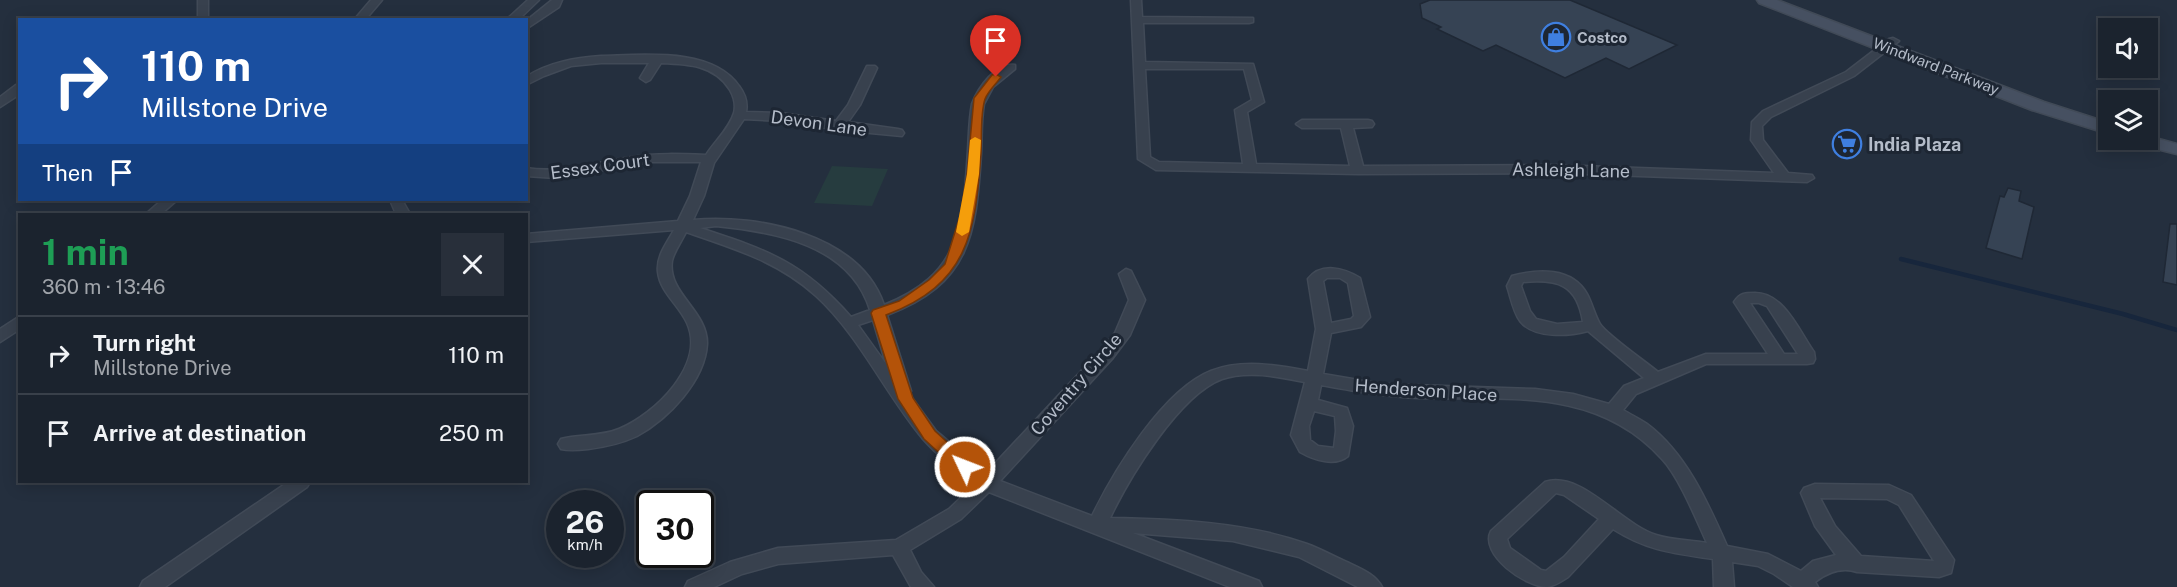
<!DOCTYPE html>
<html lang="en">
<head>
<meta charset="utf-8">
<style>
	body { margin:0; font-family:"Public Sans",sans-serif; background:#282f3a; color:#f1f3f6; height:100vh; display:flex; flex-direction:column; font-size:22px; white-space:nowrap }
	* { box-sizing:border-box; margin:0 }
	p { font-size:20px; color:#a0a4aa }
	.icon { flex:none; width:33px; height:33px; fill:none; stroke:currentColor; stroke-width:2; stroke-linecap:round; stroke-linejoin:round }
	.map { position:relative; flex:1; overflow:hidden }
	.details { position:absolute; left:18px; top:213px; width:510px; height:270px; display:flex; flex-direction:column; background:#1b232e; border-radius:0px; box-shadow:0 3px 15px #0003,0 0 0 2px #39404a }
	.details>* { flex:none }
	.top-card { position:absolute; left:18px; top:18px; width:510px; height:183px; border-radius:0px; box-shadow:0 3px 15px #0003,0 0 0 2px #39404a; background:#1a4fa0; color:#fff; overflow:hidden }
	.fabs { position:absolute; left:2098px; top:18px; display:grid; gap:12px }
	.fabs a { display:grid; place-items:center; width:60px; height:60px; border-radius:0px; background:#1b232e; box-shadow:0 3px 15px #0003,0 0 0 2px #39404a; font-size:30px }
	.speed { position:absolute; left:546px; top:490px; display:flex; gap:12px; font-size:30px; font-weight:700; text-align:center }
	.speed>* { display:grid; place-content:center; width:78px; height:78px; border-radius:50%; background:#1b232e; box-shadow:0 3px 15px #0003,0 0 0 2px #39404a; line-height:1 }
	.speed small { font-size:15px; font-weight:400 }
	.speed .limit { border:3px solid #111; border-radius:9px; background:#fff; color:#111 }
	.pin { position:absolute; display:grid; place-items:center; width:51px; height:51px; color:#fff; margin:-62px -26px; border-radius:50% 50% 50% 0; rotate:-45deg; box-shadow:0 0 6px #0007 }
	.pin .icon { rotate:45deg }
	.me { position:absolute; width:66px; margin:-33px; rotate:313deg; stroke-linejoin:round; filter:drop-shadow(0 0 4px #0008) }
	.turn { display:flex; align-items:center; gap:21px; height:126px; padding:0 24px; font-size:27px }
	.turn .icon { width:78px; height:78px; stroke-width:2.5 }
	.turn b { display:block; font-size:42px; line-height:51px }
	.then { display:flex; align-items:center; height:57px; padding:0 24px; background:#0003; gap:12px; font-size:22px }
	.round { display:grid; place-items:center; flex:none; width:63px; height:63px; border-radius:0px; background:#282f3a }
	.headline { display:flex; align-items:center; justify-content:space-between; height:102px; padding:0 24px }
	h1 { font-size:36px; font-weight:700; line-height:45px; color:#1e9e55 }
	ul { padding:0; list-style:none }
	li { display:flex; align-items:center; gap:18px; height:78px; padding:0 24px; border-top:2px solid #39404a }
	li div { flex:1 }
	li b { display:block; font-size:22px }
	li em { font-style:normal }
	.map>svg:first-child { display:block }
	.green { fill:#263c3f }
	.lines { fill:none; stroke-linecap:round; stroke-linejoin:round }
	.stream { stroke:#17263c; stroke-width:4.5 }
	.building { fill:#364354; stroke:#1f2835; stroke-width:1.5 }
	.street-casing { stroke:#414a57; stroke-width:3 }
	.secondary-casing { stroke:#414a57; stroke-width:3 }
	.street { fill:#38414e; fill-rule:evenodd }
	.secondary { fill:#465061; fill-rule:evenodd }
	.route { fill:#b45309; stroke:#753606; stroke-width:1.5 }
	.slow { fill:#f59e0b }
	.labels { text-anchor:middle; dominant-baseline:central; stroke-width:6; stroke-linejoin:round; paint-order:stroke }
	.far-poi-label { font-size:15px; font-weight:bold; fill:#b4bcc9; stroke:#1d2633; text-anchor:start }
	.far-street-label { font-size:15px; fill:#b4bcc9; stroke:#1d2633 }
	.street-label { font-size:18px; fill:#b4bcc9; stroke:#1d2633 }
	.poi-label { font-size:18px; font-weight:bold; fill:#b4bcc9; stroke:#1d2633; text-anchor:start }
</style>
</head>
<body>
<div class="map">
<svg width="2177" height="587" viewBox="0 0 2177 587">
	<rect width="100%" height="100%" fill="#242f3e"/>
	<polygon class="green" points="832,166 888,169 872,206 814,203"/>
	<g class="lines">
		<polyline class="stream" points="1901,259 2123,314 2177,330"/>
	</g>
	<g class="building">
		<polygon points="1430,0 1570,0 1677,45 1629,69 1606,58 1565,78 1496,45 1483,51 1437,29 1441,27 1422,18 1420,4"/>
		<polygon points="2008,188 2021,191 2019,201 2034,207 2022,259 1986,248 2000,196 2004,197"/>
		<polygon points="2170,224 2177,224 2177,285 2163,282"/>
	</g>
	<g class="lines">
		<g class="street-casing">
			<g id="street">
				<rect x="198" y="0" width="10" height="20"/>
				<polygon points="371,0 382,0 365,20 354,20"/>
				<polygon points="528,0 539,0 518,20 506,20"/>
				<polygon points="552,0 562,0 559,7 526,29 526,21"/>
				<path d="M1131,0H1141L1142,17L1253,18V22L1249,23H1143L1145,62L1253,64L1264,102L1247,112L1256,164L1350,166L1341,128H1302L1296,124L1302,120H1368L1372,121L1374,124L1372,127L1353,128L1363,166L1555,165L1774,173L1751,140L1752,122L1763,111L1846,72L1889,39L1893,38L1899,41L1854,76L1771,117L1762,126L1763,140L1788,173L1812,175L1814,178L1807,182L1555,173L1358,174L1156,170L1138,159ZM1145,69H1244L1252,100L1235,110L1243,164L1159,162L1150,157Z"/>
				<path d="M601,56C644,55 712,47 739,86C745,94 748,102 746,112L781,113L836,121L848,105L867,66H875L877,68L860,105L848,122L898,129L902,130L904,133L902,136L839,130L781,121L744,119L714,163L704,196L693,220C758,214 860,234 884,305C962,274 963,226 968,150C969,135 969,119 972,104C978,88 996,62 1015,65V69L993,87L984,104C981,120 982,137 981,154C976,235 970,284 887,315L911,391L909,394L936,431L986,473L1100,351L1115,333L1129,300L1119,274L1126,269L1131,271L1145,300L1130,335L1112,359L1000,481L1092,516C1114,471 1163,390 1211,371C1241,359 1277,365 1308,371L1316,329L1308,279C1321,262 1344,268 1360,278L1370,317L1361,327L1331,333L1323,374L1382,384L1535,389L1573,394L1609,404L1624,386L1644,378L1588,331C1569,336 1534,339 1520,321C1513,311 1511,298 1507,286L1512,276C1538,269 1572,267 1587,294C1592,303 1595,316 1600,324C1606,334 1646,362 1658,372L1706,354H1768L1734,302C1740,293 1744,293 1755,293C1784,293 1799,331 1814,352L1815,359L1813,363L1807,364H1706L1636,394L1623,410C1631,415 1640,419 1647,424C1686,453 1708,503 1727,546L1768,554L1801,571L1813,561L1836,555L1815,526L1801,493L1804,488L1815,484L1889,485L1911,495L1954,560L1951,573L1939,577L1857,572C1842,567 1828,572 1815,582L1818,587H1793L1774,574L1758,566L1732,562L1734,587H1714L1713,559C1673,553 1648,551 1613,529L1568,577C1562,581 1554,586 1547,587C1525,587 1479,554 1491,531L1545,482C1581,470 1621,524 1656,535C1672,540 1690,540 1707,543C1696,519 1679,477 1662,459C1597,387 1508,400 1420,398C1386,397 1354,391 1321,385L1318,400L1347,408L1353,426L1348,456C1335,467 1314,460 1300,452L1291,435L1305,382C1280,377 1248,370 1222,379C1179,395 1129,478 1110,518C1173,519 1246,522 1307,544C1321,549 1335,557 1349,563C1361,569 1375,574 1382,587H1358L1299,557L1233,541L1133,533L1259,581L1262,587H1230L989,492L961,519L910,550L921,572L934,587H911L893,555L778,564L742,574L714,587H685L688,581L730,562L778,548L896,540L949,509L975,484C957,471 938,456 923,439C886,395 859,335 816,296C779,262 733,248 686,232C682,241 674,251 672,261C667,293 708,311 707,344C705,381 668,419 637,436C622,443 605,447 588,449C579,450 570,451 561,449L558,444L561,439C580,434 600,437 619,429C655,414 706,365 687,323C679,305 660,292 658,272C656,256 667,243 674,230L526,242V234L678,221L690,196L701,162H651L556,178L526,176V168C563,174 596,162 632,157C656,153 681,154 706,155C715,141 729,129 734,113C736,105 734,97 730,90C715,65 688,64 661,63L650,80L646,82L640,78L649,63H601L571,66L544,76L526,85V77C549,62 575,58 601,56ZM716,226C776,232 850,245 870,310L851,317C803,262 767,250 700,228ZM1327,278H1340L1348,283L1354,316L1351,319L1331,323L1323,281ZM1523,282C1558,279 1577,284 1583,322L1557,324L1536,319L1530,311L1521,286ZM1750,303H1759L1767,306L1798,354H1784ZM873,320L886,364L858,325ZM1314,411L1335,416L1336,431L1334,448L1318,446L1310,440L1309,426ZM1556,493L1564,495L1599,519L1564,557L1546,571L1541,570L1510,548L1507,539ZM1820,498L1887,499L1899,505L1934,561L1861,556L1835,526Z"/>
				<polygon points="16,85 20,85 20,94 0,107 0,97"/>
				<polygon points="162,200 177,200 161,214 146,214"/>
				<polygon points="390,200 402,200 410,214 396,214"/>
				<polygon points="20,316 20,329 0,342 0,329"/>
				<polygon points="288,482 310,482 307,487 165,587 140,587 143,581"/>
			</g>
		</g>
		<g class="secondary-casing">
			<g id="secondary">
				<polygon points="1757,0 1777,0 2044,102 2109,123 2109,134 2032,110 1759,3"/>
				<polygon points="2148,136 2177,144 2177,154 2137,144 2134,140 2148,140"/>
			</g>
		</g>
		<use href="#street" class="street"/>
		<use href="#secondary" class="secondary"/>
	</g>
	<path class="route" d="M996,74L1001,77C997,83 988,91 985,99C980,115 982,137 981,154C975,234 968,284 886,315L913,398L935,431L970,463L973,467L970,471H959L924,439L898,399L871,313L873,310L899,301L929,280L945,264L960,216L967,174L974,98L992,75Z"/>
	<polygon class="slow" points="975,137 981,140 979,174 969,232 962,236 956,232 967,174 970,140"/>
	<defs>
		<g id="shop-ring" transform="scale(1.5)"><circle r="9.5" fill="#1d2633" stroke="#3f7fe0" stroke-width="1.5"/><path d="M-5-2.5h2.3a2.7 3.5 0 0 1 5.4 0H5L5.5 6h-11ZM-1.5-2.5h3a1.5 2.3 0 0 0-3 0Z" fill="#3f7fe0"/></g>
		<g id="supermarket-ring" transform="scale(1.5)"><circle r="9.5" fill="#1d2633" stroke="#3f7fe0" stroke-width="1.5"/><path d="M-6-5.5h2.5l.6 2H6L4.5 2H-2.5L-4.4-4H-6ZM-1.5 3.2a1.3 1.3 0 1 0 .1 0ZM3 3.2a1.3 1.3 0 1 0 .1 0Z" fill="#3f7fe0"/></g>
	</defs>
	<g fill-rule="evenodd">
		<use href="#shop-ring" x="1556" y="37"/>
		<use href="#supermarket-ring" x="1847" y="144"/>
	</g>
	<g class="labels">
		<g class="far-poi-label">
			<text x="1577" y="37">Costco</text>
		</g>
		<g class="far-street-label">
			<text transform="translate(1936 66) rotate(21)">Windward Parkway</text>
		</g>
		<g class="street-label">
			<text transform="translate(819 123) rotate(8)">Devon Lane</text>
			<text transform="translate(600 166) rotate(-8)">Essex Court</text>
			<text transform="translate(1571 170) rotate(1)">Ashleigh Lane</text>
			<text transform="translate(1076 384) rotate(-49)">Coventry Circle</text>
			<text transform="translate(1426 390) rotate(4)">Henderson Place</text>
		</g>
		<g class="poi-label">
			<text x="1868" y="144">India Plaza</text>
		</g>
	</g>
</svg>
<div class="fabs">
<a><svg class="icon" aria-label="sound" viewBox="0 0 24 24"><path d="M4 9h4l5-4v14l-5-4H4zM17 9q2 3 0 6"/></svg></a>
<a><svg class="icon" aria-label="layers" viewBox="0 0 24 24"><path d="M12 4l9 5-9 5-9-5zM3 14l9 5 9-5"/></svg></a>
</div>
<div class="speed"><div>26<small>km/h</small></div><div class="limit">30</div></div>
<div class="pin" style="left:996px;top:77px;background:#d93025"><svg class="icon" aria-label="arrive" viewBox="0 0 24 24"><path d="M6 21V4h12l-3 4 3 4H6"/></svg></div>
<svg class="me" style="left:965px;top:467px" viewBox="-20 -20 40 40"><circle r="17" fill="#b45309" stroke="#fff" stroke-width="3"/><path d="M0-11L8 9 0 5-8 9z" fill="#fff"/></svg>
<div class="top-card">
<div class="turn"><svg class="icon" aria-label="right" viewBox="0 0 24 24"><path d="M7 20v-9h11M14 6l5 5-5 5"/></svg><div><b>110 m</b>Millstone Drive</div></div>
<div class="then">Then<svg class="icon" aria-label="arrive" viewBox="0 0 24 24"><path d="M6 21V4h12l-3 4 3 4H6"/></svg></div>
</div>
<section class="details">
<div class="headline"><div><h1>1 min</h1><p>360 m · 13:46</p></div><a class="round"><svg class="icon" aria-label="close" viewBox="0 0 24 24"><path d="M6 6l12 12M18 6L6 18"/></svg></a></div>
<ul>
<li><svg class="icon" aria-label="right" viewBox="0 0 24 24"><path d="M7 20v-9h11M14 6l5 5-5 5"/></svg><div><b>Turn right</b><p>Millstone Drive</p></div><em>110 m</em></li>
<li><svg class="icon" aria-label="arrive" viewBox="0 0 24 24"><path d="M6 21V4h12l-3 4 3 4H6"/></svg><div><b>Arrive at destination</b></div><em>250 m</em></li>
</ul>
</section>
</div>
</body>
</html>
